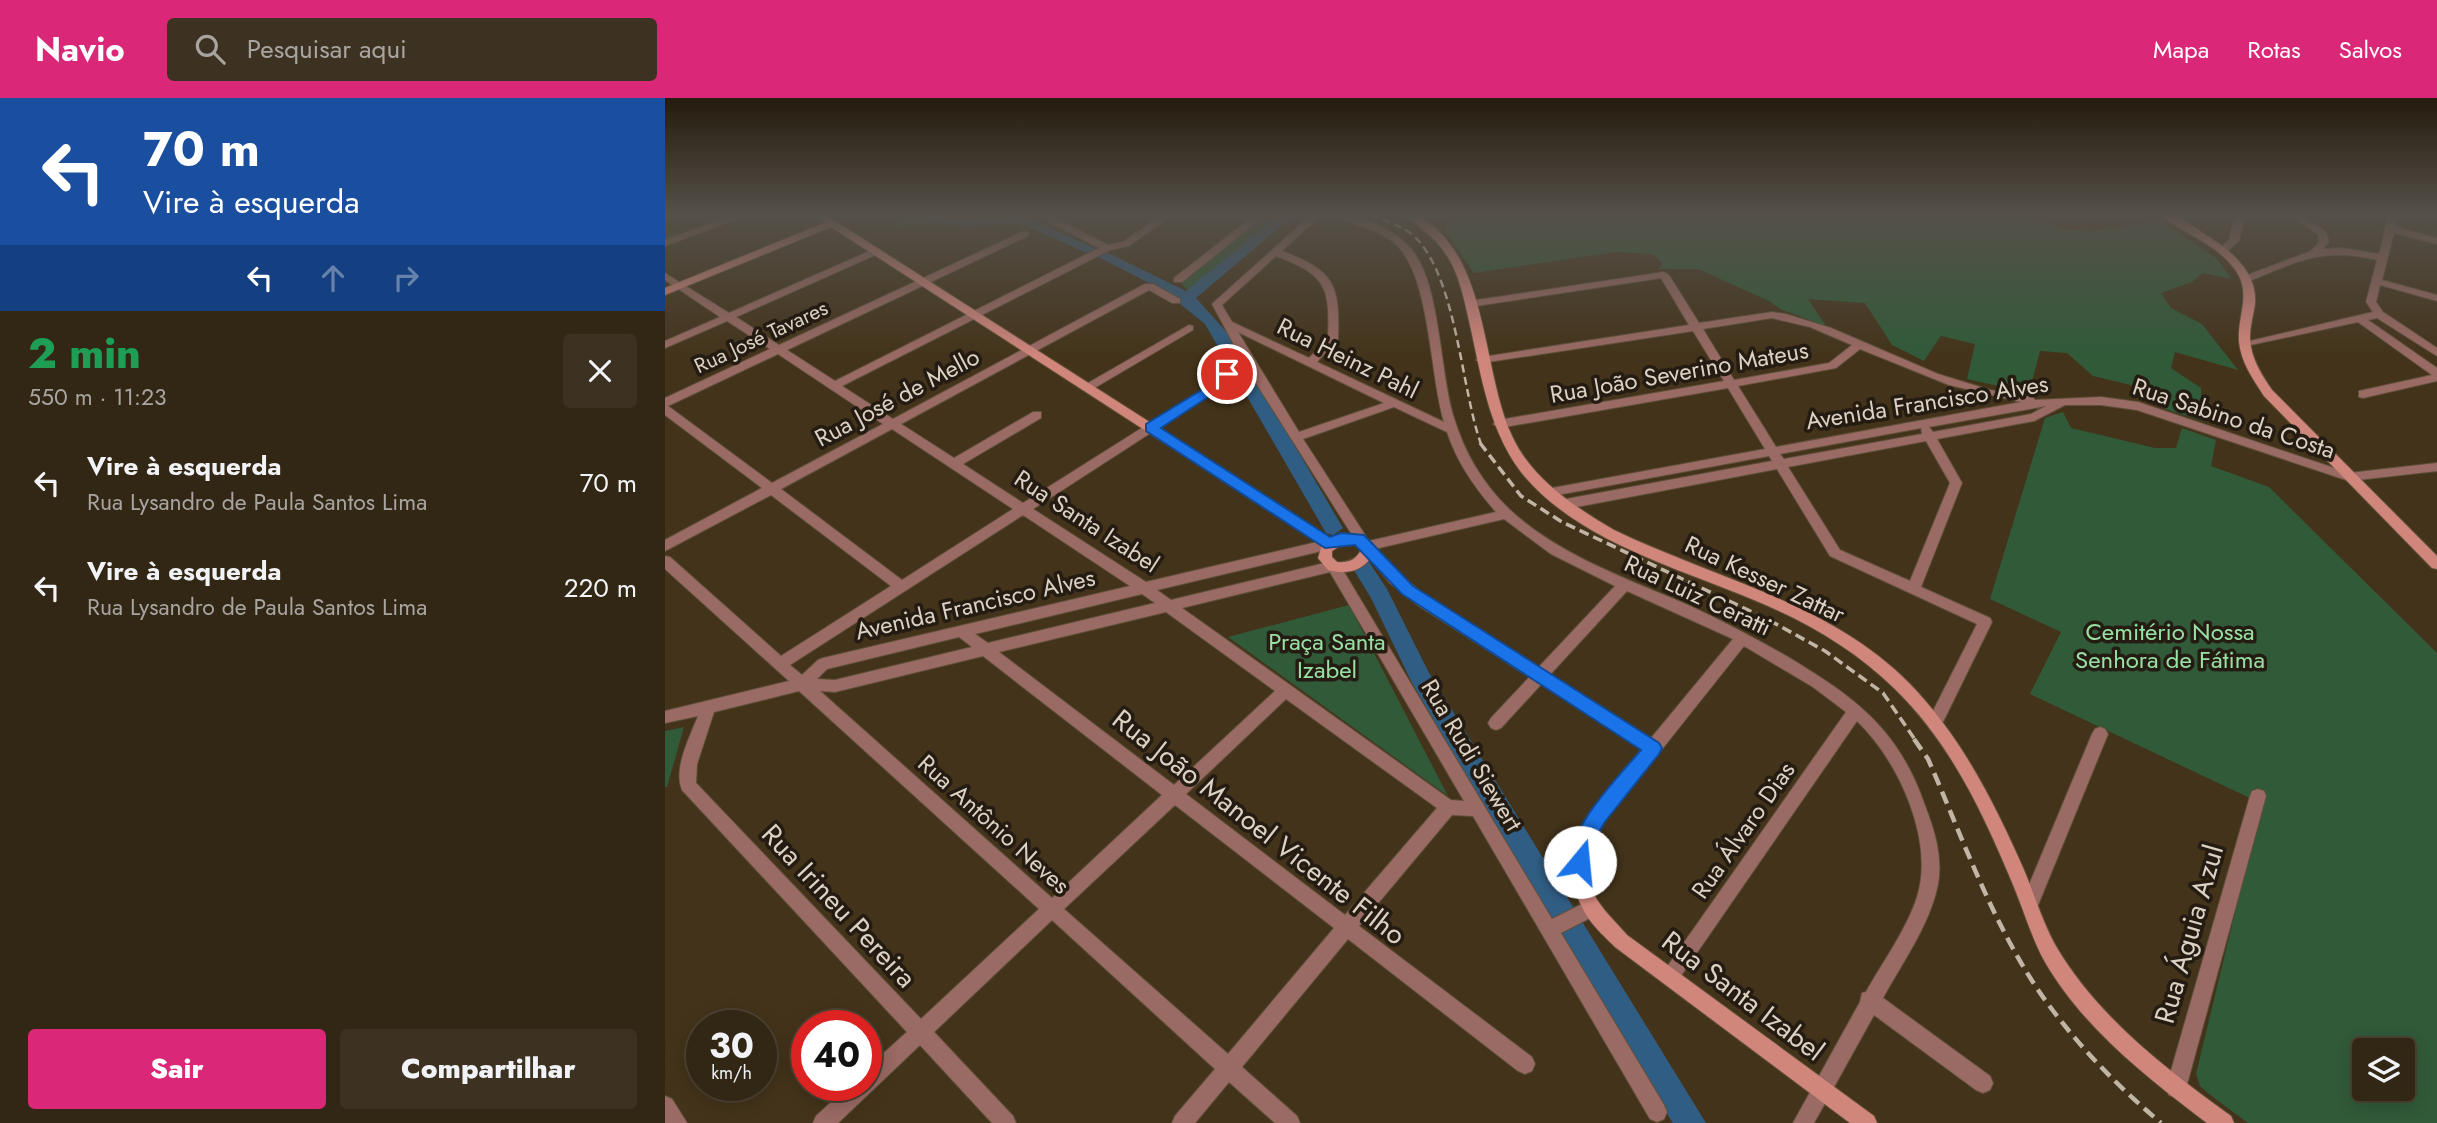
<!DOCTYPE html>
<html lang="pt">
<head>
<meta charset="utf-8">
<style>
	body { margin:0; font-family:Jost,sans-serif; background:#3d3222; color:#f1f3f6; height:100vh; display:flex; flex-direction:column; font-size:26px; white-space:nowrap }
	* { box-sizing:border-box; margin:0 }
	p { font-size:23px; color:#a8a5a0 }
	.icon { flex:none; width:38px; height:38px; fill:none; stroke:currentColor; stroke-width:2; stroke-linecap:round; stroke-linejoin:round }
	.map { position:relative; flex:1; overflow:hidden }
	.sheet { display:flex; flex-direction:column; background:#322614; width:665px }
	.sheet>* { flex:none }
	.top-card { background:#1a4fa0; color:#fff; overflow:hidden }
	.tools { position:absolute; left:1687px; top:940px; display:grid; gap:14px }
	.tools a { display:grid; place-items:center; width:63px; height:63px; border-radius:7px; background:#322614; box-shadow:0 4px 18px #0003,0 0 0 2px #4d4334; font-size:35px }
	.speed { position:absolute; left:21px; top:912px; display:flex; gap:14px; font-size:35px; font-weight:700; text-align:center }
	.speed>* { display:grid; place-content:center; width:91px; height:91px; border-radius:50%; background:#322614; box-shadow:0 4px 18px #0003,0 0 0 2px #4d4334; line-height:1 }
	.speed small { font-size:18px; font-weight:400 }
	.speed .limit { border:10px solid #d22; background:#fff; color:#111 }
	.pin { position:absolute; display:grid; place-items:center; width:60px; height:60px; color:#fff; margin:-30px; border:4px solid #fff; border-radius:50%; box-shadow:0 2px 7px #0007 }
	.me { position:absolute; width:77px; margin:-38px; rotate:17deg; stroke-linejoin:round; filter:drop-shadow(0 0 5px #0008) }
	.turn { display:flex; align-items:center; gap:24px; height:147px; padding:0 28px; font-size:32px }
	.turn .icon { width:91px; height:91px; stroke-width:2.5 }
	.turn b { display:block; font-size:49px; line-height:60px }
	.lanes { display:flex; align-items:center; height:66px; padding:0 28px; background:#0003; justify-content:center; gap:35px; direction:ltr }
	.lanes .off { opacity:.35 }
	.round { display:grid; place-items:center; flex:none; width:74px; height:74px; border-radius:7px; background:#3d3222 }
	.head { display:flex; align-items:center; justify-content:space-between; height:119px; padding:0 28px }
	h1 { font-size:42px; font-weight:800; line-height:52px; color:#1e9e55 }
	.cta { display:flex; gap:14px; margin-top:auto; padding:14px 28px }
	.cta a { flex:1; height:80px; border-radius:7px; background:#db2777; color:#fff; font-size:28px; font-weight:800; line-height:80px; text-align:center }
	.cta a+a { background:#3d3222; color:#f1f3f6 }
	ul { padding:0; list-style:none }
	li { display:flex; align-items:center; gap:21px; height:105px; padding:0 28px }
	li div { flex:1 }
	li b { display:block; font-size:26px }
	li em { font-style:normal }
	header { display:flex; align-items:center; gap:42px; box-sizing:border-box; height:98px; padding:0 35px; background:#db2777; color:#fff }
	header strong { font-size:33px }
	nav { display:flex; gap:38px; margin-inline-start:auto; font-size:24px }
	.search { width:490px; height:63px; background:#3d3222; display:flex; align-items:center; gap:18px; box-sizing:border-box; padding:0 24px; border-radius:7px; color:#a8a5a0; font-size:26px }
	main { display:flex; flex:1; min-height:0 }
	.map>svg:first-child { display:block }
	.green { fill:#315a39; fill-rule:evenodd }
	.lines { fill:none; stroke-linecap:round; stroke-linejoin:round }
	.stream { stroke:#305d83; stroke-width:2.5 }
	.river { fill:#305d83; fill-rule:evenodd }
	.street-casing { stroke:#5f5039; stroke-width:2 }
	.secondary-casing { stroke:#5f5039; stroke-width:2 }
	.street { fill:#9a6a64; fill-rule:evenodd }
	.secondary { fill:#d1867c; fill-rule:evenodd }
	.rail-far2 { stroke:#c1b6a6; stroke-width:2.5; stroke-dasharray:8 4.5; stroke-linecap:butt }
	.rail-far1 { stroke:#c1b6a6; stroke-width:3.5; stroke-dasharray:10 5; stroke-linecap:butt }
	.rail { stroke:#c1b6a6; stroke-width:4.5; stroke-dasharray:13 7; stroke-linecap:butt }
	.route { fill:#1a73e8; stroke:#114b97; stroke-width:2 }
	.labels { text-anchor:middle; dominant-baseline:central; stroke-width:7; stroke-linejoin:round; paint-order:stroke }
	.far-street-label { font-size:21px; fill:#dcd2c4; stroke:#241c12 }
	.street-label { font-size:24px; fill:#dcd2c4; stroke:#241c12 }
	.park-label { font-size:24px; fill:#98e0a4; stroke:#241c12 }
	.near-street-label { font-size:28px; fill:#dcd2c4; stroke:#241c12 }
</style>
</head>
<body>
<header>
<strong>Navio</strong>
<div class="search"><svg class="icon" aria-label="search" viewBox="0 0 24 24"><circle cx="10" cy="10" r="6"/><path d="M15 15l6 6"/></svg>Pesquisar aqui</div>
<nav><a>Mapa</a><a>Rotas</a><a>Salvos</a></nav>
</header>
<main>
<section class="sheet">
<div class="top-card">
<div class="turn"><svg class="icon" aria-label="left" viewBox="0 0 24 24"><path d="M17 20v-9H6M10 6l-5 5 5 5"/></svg><div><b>70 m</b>Vire à esquerda</div></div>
<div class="lanes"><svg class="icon" aria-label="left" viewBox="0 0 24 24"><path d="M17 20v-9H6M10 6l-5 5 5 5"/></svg><svg class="icon off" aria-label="ahead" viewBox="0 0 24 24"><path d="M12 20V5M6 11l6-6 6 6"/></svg><svg class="icon off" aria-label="right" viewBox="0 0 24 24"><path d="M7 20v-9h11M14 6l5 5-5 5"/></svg></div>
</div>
<div class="head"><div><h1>2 min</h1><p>550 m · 11:23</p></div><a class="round"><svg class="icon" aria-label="close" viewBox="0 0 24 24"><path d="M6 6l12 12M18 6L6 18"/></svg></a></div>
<ul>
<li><svg class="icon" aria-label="left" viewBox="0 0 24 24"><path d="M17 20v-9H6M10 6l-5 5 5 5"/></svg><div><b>Vire à esquerda</b><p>Rua Lysandro de Paula Santos Lima</p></div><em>70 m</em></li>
<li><svg class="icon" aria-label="left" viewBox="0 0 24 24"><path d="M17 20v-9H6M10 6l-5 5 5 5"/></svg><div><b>Vire à esquerda</b><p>Rua Lysandro de Paula Santos Lima</p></div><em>220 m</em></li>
</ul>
<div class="cta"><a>Sair</a><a>Compartilhar</a></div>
</section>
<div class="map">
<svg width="1772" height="1025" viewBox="0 0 1772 1025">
	<rect width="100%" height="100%" fill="#43331a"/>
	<g class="green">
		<path d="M231,116L365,119L424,148L415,150L347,124C319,133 284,115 261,128L248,125L234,131L228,128L238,119Z"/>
		<polygon points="600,116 630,116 541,188 522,192 516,185"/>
		<polygon points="786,116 1348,116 1375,122 1395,131 1428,133 1495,123 1551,160 1567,181 1538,175 1527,184 1496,195 1506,210 1537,226 1573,272 1510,254 1506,270 1536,290 1538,323 1500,311 1495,294 1428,278 1402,255 1375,253 1364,295 1302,281 1310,246 1276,238 1259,263 1227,247 1200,205 1143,201 1161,228 1115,211 1104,203 1033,171 994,171 997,165 988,156 951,154 809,175 779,132"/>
		<path d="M1398,314L1406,330L1490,350H1511L1517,330L1551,342L1546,368L1604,389L1772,555V1025H1583L1544,996L1535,988L1531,976L1595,711L1589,702L1365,596L1396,534L1325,501L1380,320ZM1699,952H1738V990H1699Z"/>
		<polygon points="684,507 783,698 563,539"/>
		<polygon points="19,629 2,689 0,689 0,633"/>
	</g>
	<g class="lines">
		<g class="stream">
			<polyline points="47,124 68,116"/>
			<polyline points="0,140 9,137"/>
		</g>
		<g class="river">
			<polygon points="234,116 299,120 359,117 431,151 424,155 419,154 357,125 299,128 241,120"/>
			<polygon points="615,116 630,116 531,200 566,239 675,425 678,430 668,437 661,435 540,226 498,192 429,157 431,154 441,154 521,193"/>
			<polygon points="697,461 704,464 722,491 763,573 1041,1025 1008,1025 967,962 747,585 706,500 687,469 690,464"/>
		</g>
		<g class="street-casing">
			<g id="street">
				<polygon points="72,116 85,116 0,148 0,142"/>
				<polygon points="148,116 159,116 172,125 164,127"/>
				<path d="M381,116H391L392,121L443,147L458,144L498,116H509L464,148L445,152L177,288L228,321L480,186H488L515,201V205H507L484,192L236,326L289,360L368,314H376V320L298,366L358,405L556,280L547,262L553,259L557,260L568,281L566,283L368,411L481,484L665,441L670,443L672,446L670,449L665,451L492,492L506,502L668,463L673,464L887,821L925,802L931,805L934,811L931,817L896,835L999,1007L1002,1014L999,1021L992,1024L985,1021L808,718L787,717L694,828L867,959L870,966L867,973L860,976L853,973L683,841L577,969L632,1018L635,1025H610L564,984L530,1025H507L510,1018L550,971L387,822L269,934L348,1018L351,1025H327L255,947L173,1025H148L151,1018L185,987H201V971L242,934L17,692C8,670 25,639 33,618L0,625V613L124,583L0,471V458L5,459L116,558L226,488L106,397L0,453V442L97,390L0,317V300L105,251L62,223L0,250V243L55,219L0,182V175L64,215L209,151H215V155L71,219L114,247L357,134H363V138L122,252L170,283L434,150L385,125ZM113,256L218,326L107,385L3,308ZM227,331L348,411L237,482L116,391ZM358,417L465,488L158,560L153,562L137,577L125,567ZM665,474L799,703L786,702L517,510ZM477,496L490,505L323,545L310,536ZM501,514L610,593L509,687L334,554ZM294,539L307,549L170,582L152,581L162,571ZM318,558L497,697L387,800L155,593L170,594ZM134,593L374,811L256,921L31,685L32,666L49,614ZM621,601L772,710L680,817L521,696ZM510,707L669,830L563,956L399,811Z"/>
				<polygon points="591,116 602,116 517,184 509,184 509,180"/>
				<path d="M647,116H657L617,153C669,173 675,185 673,241L652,264L779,324C764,276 766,172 727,143C710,129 686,128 668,116C683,116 697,120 711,126C726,133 741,142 750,156C775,192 775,272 788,317C799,354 817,385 844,411C890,454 952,477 1009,501C1049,518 1086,538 1123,559C1188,598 1233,630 1259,705C1269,731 1278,758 1273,786C1265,827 1237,865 1218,900L1325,978L1328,985L1325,992L1318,995L1311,992L1209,917L1149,1025H1128L1195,904L1197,895L1201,894C1217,865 1242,831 1252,799C1270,742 1233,662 1192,623L1011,885L1005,888L999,885L996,879L999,873L1181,614L1148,589L1079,548L994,655L988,657L982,655L980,650L982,645L1068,541L962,493L836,630L831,632L826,630L823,625L826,620L950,488L886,456L839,421L701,453L696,451L582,271L547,206ZM611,158C661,177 665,188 663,240L644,260L567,224L557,207ZM573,234L719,305L634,334ZM729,309L782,334C792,365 810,390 831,414L704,443L638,341Z"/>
				<polygon points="1403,116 1415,116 1407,120 1404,119"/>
				<polygon points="1570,116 1580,116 1574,143 1560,155 1554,155 1554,151 1564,142"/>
				<path d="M1623,116H1634L1661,134L1664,144L1658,151L1678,150L1714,156L1724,116H1734L1730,129L1772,140V146L1729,135L1717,182L1772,197V203L1715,187L1711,204L1718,214L1772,250V258L1712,220L1703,222L1772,270V283L1698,300L1694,299V293L1767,277L1693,224L1576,249V245L1708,214L1701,204L1712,162C1658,149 1633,163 1585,183H1577V179L1646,153L1654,144L1653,137Z"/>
				<path d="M999,174L1004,177L1034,225L1107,214L1121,216L1166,230L1273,276L1325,292L1368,299L1370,302L1436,299L1473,304L1684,375L1772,365V373L1684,383L1472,312L1436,307H1400L1369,323L1272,341L1297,385L1256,489L1325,520L1327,524L1276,628L1271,630L1266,628L1263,623L1312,526L1165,458L1112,371L901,411L895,406L901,401L1107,363L1104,358L887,398L881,394L887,390L1100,351L1063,290L834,330L828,326L834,322L1059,283L1028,233L817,265L811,262L817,259L1024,227L996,180L805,209L800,206L805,203ZM1107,220L1145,229L1187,247L1164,265L1069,282L1038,231ZM1195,251L1284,287L1356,304L1111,349L1073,288L1171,270ZM1381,308L1366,316L1268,334L1264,329ZM1256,330L1257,336L1119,361L1115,356ZM1261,343L1285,385L1245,483L1175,452L1123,369Z"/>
				<polygon points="524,227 528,228 528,232 426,292 418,292 416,289"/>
				<polygon points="1435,629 1440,631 1443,636 1371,812 1365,814 1359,812 1356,806 1427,636 1430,631"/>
				<polygon points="1593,691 1599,693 1601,698 1521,990 1518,997 1511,1000 1504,997 1501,990 1585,698 1587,693"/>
				<polygon points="0,998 7,1001 22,1025 0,1025"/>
			</g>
		</g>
		<g class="secondary-casing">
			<g id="secondary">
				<path d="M740,116C751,116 755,119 764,125C825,170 817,276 848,340C868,382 910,409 949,432C1048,480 1163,504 1243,584C1296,638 1329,704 1359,772C1370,798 1378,826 1392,850C1433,919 1502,972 1566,1018L1569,1025H1542L1530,1016C1474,973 1416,926 1380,864C1367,841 1359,813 1349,789C1319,717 1286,645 1229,590C1193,555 1149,528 1103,508C1022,472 914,446 856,374C821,328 815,268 802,214C798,196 793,176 784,161C770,138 758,133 740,116Z"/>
				<path d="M1494,116C1510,115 1525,126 1538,135C1563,150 1593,173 1590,206C1588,220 1583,234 1586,249C1589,265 1598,279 1607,292L1772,458V471L1767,470L1599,298C1588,281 1576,264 1574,244C1572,216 1588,195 1569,170C1549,144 1518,136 1494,116Z"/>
				<path d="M164,123H170L666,440L676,435L699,438L735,477L764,500L994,645L996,650L994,655C966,688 909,742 926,790C933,808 949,822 962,837L1209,1018L1212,1025H1185L950,849C941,840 931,831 924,821C879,754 935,701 977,651L754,508L725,485L705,461C694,475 679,476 663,472L653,460L657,447L166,129L0,197V190ZM679,445L690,446L696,452C691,462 683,465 672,464L667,459V453Z"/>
			</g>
		</g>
		<use href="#street" class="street"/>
		<use href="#secondary" class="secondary"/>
		<path class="rail-far2" d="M706,116C719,123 738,128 749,138C792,179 796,291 816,346"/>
		<polyline class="rail-far1" points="815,345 856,398 897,424 1102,521 1160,553 1218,595 1251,643"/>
		<path class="rail" d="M1249,641L1263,661C1300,745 1332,840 1389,914C1421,956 1456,991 1496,1025"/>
	</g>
	<linearGradient id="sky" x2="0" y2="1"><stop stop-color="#251c0e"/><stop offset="0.45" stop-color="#555049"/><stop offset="1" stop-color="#555049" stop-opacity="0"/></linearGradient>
	<rect width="1772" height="259" fill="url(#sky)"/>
	<path class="route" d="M558,273H567L566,284L496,330L665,439L676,435L699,437L748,488L994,645L997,650L994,656L939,725L926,750L922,770L915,773L908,770C894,738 956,676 976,652L737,496L690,447L660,450L481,333V326L556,280Z"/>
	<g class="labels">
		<g class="far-street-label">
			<text transform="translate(96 239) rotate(-25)">Rua José Tavares</text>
		</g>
		<g class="street-label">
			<text transform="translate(683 260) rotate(26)">Rua Heinz Pahl</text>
			<text transform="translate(1014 274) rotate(-10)">Rua João Severino Mateus</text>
			<text transform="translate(232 299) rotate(-28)">Rua José de Mello</text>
			<text transform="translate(1262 304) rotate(-9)">Avenida Francisco Alves</text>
			<text transform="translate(1569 320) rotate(18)">Rua Sabino da Costa</text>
			<text transform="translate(422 423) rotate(33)">Rua Santa Izabel</text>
			<text transform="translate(1100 481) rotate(25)">Rua Kesser Zattar</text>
			<text transform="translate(1033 497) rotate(25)">Rua Luiz Ceratti</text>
			<text transform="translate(310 506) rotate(-13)">Avenida Francisco Alves</text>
			<text transform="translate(807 657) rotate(59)">Rua Rudi Siewert</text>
			<text transform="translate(329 726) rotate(42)">Rua Antônio Neves</text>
			<text transform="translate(1078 732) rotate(-55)">Rua Álvaro Dias</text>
		</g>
		<g class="park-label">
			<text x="1505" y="533">Cemitério Nossa<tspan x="1505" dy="28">Senhora de Fátima</tspan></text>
			<text x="662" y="543">Praça Santa<tspan x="662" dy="28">Izabel</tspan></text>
		</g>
		<g class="near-street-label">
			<text transform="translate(594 729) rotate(38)">Rua João Manoel Vicente Filho</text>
			<text transform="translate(174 808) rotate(47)">Rua Irineu Pereira</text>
			<text transform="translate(1524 836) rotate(-74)">Rua Águia Azul</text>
			<text transform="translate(1078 898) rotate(37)">Rua Santa Izabel</text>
		</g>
	</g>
</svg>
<div class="tools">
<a><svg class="icon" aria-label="layers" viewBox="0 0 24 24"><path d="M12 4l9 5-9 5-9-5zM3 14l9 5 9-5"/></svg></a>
</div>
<div class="speed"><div>30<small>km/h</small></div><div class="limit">40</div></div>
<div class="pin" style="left:562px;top:276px;background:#d93025"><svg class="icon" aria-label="arrive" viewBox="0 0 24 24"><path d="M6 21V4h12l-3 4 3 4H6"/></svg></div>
<svg class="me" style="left:915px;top:764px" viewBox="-20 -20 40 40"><circle r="19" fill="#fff"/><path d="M0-13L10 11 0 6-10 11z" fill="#1a73e8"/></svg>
</div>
</main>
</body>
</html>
